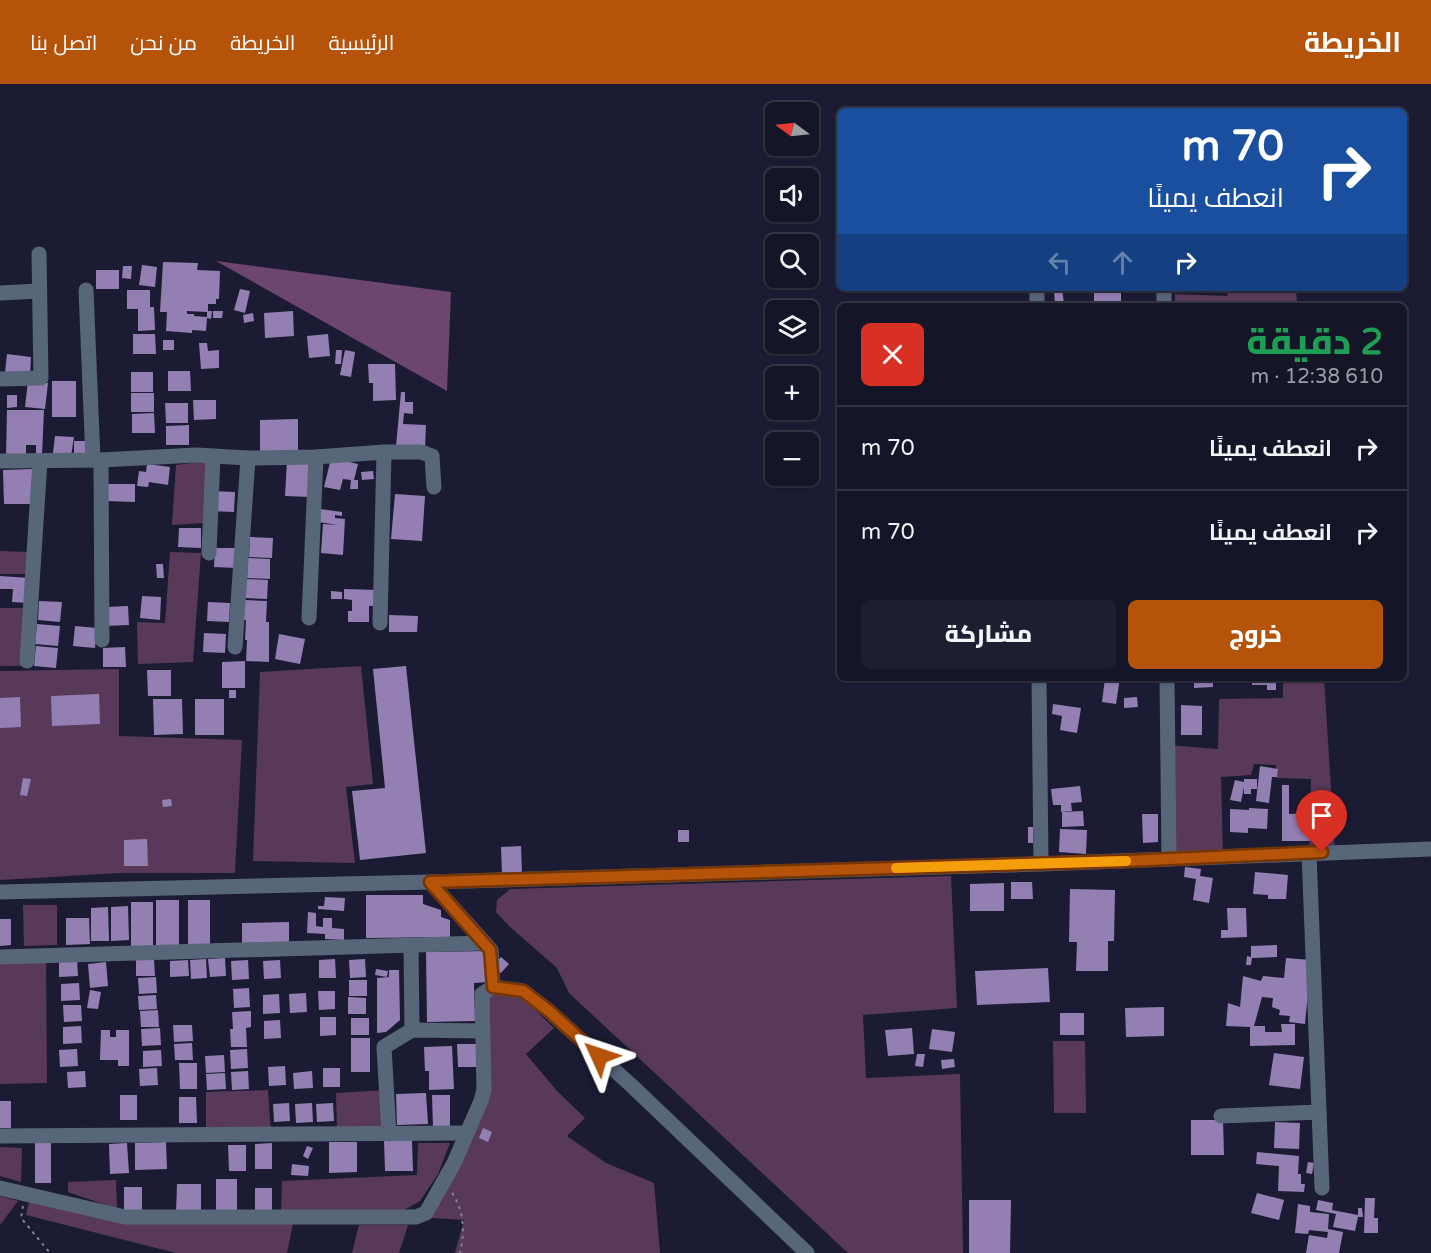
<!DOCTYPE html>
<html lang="ar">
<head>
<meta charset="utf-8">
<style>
	body { margin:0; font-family:"Varela Round",Cairo,sans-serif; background:#1d1e2f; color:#f1f3f6; direction:rtl; height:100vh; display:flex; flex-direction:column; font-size:22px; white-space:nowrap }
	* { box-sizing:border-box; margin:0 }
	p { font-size:20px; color:#9d9fa7 }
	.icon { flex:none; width:33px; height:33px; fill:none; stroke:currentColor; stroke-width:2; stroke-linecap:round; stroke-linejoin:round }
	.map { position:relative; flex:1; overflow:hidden; direction:ltr }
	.drawer { position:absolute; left:837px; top:219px; width:570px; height:378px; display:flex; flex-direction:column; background:#141527; border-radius:9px; box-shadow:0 2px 4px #0004,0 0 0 2px #333444; direction:rtl }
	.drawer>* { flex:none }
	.guide { position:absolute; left:837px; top:24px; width:570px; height:183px; border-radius:9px; box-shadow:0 2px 4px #0004,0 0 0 2px #333444; direction:rtl; background:#1a4fa0; color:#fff; overflow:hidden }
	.needle { width:39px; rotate:285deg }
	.buttons { position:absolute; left:765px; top:18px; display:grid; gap:12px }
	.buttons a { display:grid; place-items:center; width:54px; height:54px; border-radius:9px; background:#141527; box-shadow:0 2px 4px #0004,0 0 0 2px #333444; font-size:30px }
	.pin { position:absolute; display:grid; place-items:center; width:51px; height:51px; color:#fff; margin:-62px -26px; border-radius:50% 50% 50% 0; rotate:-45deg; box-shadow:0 0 6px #0007 }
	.pin .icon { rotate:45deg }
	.me { position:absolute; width:66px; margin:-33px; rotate:312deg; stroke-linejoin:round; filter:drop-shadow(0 0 4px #0008) }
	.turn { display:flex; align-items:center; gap:21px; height:126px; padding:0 24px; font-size:27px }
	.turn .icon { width:78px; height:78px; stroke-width:2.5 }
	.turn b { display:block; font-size:42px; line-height:51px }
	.lanes { display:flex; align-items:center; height:57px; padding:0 24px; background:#0003; justify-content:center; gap:30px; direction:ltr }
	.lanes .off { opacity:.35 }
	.round { display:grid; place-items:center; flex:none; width:63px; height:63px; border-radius:9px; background:#1d1e2f }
	.head { display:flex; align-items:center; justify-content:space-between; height:102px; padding:0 24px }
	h1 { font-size:36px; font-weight:800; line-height:45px; color:#1e9e55 }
	.action { display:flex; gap:12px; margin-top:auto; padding:12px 24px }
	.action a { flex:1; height:69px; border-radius:9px; background:#b45309; color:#fff; font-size:24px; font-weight:800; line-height:69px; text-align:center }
	.action a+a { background:#1d1e2f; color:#f1f3f6 }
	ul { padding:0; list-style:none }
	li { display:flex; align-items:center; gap:18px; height:84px; padding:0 24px; border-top:2px solid #333444 }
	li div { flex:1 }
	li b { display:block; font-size:22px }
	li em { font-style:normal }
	header { display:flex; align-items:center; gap:36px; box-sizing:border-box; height:84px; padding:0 30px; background:#b45309; color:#fff }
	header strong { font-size:28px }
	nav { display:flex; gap:33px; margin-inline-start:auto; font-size:21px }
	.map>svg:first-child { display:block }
	.green { fill:#59395a }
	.forest { fill:#6c466e }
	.building { fill:#947fb3; fill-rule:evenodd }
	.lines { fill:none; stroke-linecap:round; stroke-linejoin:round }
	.path { stroke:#808196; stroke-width:2; stroke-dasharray:3 4.5; stroke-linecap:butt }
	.minor { stroke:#58667a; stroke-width:15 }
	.route-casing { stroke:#753606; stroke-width:15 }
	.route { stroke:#b45309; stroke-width:10 }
	.slow { stroke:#f59e0b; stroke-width:10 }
</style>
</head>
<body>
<header>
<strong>الخريطة</strong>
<nav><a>الرئيسية</a><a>الخريطة</a><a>من نحن</a><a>اتصل بنا</a></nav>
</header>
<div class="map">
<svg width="1431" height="1169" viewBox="0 0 1431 1169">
	<rect width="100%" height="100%" fill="#1b1c34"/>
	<g class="green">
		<polygon points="1228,204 1296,204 1297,222 1175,222 1175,210 1227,212"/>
		<polygon points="207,377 204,439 172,441 176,381"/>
		<polygon points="0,467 28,468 28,490 0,490"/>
		<polygon points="170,468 201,469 193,578 138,580 137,538 165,539"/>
		<polygon points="0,524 27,524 24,582 0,582"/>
		<polygon points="361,582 373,700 346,703 355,779 253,777 260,588"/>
		<polygon points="119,585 119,652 242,656 235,789 119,789 0,796 0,587"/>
		<polygon points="1283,594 1324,594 1335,768 1309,769 1311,695 1276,694 1276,681 1254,680 1251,691 1221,693 1223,773 1169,775 1167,661 1218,665 1219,615 1283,614"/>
		<polygon points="951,792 957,924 863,931 866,994 960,990 963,1169 848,1169 569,909 557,884 509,842 496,828 497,816 510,805"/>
		<polygon points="23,821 57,821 57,861 24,862"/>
		<polygon points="46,875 47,999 0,1000 0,877"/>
		<polygon points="502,909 521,913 554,944 526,970 557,1007 585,1034 567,1052 606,1079 654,1099 660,1169 455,1169 464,1136 416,1133 481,1017 488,911"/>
		<polygon points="1053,957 1085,957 1086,1029 1054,1029"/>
		<polygon points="268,1006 271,1050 206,1051 206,1008"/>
		<polygon points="386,1006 389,1050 337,1050 336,1009"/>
		<polygon points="418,1059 450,1059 438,1090 420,1117 404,1126 281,1127 282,1097 417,1091"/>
		<polygon points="0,1063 22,1064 21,1098 0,1092"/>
		<polygon points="116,1096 117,1125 68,1108 68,1098"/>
		<polygon points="0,1112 18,1117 0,1141"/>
		<polygon points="29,1118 137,1138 293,1139 287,1169 176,1169 26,1131"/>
		<polygon points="359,1141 408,1141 399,1169 352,1169"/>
	</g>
	<polygon class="forest" points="216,177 451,208 447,307"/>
	<g class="building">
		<path d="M163,178L198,179L197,186L220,187L219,215H216V220H208V227H212L211,235L207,234L206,247L192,246V249L166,247L167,228H160ZM187,227L207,228V233L194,232V230H187Z"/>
		<polygon points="142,181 157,183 155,203 139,201"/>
		<polygon points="123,182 132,182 131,195 122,194"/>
		<rect x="96" y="186" width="23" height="19"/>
		<polygon points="1054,204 1062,204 1064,220 1055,221"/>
		<rect x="1094" y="204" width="27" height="16"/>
		<polygon points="240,205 250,207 245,229 234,226"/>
		<polygon points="127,206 150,206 150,223 154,223 155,246 138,247 138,225 127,225"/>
		<polygon points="213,227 223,227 222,234 213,234"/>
		<polygon points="293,227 294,252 265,254 264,229"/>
		<polygon points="253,229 254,237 244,239 243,231"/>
		<polygon points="133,250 155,250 156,270 133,270"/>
		<polygon points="328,250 330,272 309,274 307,252"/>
		<rect x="163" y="256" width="11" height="10"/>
		<polygon points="199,259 207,259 208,267 219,266 219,284 201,285"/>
		<polygon points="336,266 342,266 341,280 335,280"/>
		<polygon points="345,266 355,268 351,293 340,291"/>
		<polygon points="7,270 31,273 30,291 5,288"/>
		<polygon points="368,280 395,280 396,316 373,317 373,299 369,299"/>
		<polygon points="168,287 190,287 191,307 168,307"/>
		<rect x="131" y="288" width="22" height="20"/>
		<polygon points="28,297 48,299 45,325 25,323"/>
		<rect x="52" y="297" width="24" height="36"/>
		<polygon points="401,308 405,308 405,318 413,318 413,330 404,329 403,340 426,341 425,364 396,362"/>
		<rect x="131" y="309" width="23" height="19"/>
		<polygon points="7,311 17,311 17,323 7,324"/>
		<polygon points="193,316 216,316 216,335 194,336"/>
		<polygon points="165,319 188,319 188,339 166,339"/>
		<polygon points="7,326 44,326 42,371 36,371 36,361 26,361 26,374 6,373"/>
		<polygon points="154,329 155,349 132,349 132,330"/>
		<polygon points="298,335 298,369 260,370 260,336"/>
		<polygon points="189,341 189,361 166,361 166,342"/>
		<polygon points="55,352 74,353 71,372 53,369"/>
		<polygon points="74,357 90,357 89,371 74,370"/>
		<polygon points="331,374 358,380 354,396 358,396 358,405 350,405 351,396 343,395 340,406 324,403"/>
		<polygon points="287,376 313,377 311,413 285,412"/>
		<polygon points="147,380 170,383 168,401 149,398 148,403 137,402 139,387 146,388"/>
		<polygon points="32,385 32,420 4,420 3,386"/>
		<polygon points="373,387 374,395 362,396 361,388"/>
		<polygon points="107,400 135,400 135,418 107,417"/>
		<polygon points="212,407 235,408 234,428 211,427"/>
		<polygon points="395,410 425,412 422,457 391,455"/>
		<polygon points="320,425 342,428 342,432 335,431 335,434 345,435 343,471 321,469 323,440 339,441 318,438"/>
		<polygon points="179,444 201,444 201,464 178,463"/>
		<polygon points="250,453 273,454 272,474 249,473"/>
		<polygon points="215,464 238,464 237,484 214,483"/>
		<polygon points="248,474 270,475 270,495 247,494"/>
		<polygon points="156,480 163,480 164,494 157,494"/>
		<polygon points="0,492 30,494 29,519 12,518 13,505 0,505"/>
		<polygon points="246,495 268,496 267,515 245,514"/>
		<polygon points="344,505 378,506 378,522 369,522 369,538 348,538 348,527 352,527 352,516 344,515"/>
		<polygon points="331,507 342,508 342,515 331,515"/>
		<polygon points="142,512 161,513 160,536 140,534"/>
		<polygon points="244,516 267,517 266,538 269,538 269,578 246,577 247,556 245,556 246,536 243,536"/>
		<polygon points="39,517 62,518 60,538 38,536"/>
		<polygon points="208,518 230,519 229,538 207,537"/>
		<polygon points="128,522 129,541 106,542 106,523"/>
		<polygon points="389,531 418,532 417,548 389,548"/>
		<polygon points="37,540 60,542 58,562 35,560"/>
		<polygon points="75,542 97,544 95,564 73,562"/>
		<polygon points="204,549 226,550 225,569 203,568"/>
		<polygon points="279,550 305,555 300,580 275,575"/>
		<polygon points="36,562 58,564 56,584 34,582"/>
		<polygon points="125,563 126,583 103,583 103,564"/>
		<polygon points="245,577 245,604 222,604 222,578"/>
		<polygon points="406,582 426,769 360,776 352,707 385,704 373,585"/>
		<polygon points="147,586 171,586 171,612 148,612"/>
		<polygon points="1105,594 1120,594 1116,620 1102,618"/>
		<polygon points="1194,594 1213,594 1213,603 1194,604"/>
		<polygon points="1252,594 1282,594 1282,598 1276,599 1276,606 1267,606 1267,601 1252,601"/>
		<rect x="229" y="606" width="7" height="8"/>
		<polygon points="99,610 100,640 52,642 51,612"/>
		<polygon points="20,613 21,643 0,644 0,614"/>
		<polygon points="1137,613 1138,623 1124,624 1124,614"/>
		<polygon points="153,615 182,615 183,650 154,651"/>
		<rect x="195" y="615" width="29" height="36"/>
		<polygon points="1053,620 1081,624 1077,649 1060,646 1062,632 1052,630"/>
		<polygon points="1181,621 1202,622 1202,651 1181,651"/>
		<polygon points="1260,682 1278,685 1277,693 1272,693 1269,719 1256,717"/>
		<polygon points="23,694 31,695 27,712 20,711"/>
		<polygon points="1244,695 1257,695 1257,705 1251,705 1251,710 1244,710 1244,703 1241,718 1230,716 1235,696 1244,698"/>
		<polygon points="1282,701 1289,701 1289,730 1310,729 1310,757 1282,757"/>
		<polygon points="1080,702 1082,718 1071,719 1072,727 1061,728 1061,721 1053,721 1051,705"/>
		<polygon points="171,715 172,722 163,723 162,716"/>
		<polygon points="1249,724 1268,725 1267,745 1248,744 1248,749 1230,748 1230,725 1249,726"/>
		<polygon points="1083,727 1084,742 1062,743 1062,728"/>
		<polygon points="1142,730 1158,730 1158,758 1143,759"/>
		<rect x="1028" y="743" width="5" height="16"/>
		<polygon points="1060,745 1087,746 1086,770 1059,768"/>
		<rect x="678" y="746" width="11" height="12"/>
		<polygon points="147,755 148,782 124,782 124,756"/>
		<polygon points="521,762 522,788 502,789 501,763"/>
		<polygon points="1185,783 1201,785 1200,792 1213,794 1209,819 1193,816 1196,795 1184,793"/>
		<polygon points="1255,788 1288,791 1286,815 1268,815 1268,811 1253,810"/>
		<polygon points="1011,798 1032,798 1033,815 1011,815"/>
		<polygon points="1004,799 1004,827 970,827 970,800"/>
		<polygon points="1070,805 1115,806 1114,857 1108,857 1108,887 1076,887 1077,858 1069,858"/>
		<polygon points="366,811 423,811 423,820 441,826 441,833 450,836 450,853 366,854"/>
		<polygon points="325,813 345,814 344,827 318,825 318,822 324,822"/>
		<rect x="156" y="816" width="23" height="46"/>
		<rect x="188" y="816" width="22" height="46"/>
		<rect x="131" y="818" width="22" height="46"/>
		<polygon points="128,822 129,856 111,857 111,823"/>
		<polygon points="108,823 109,857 91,857 91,824"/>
		<polygon points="1227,824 1246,824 1247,853 1221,854 1221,846 1228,846"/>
		<polygon points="308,828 316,829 316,842 323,843 323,834 332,834 332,844 344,845 344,856 325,855 325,850 307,849"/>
		<polygon points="66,834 89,834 90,860 66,861"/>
		<polygon points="0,835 11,835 11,861 0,862"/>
		<polygon points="289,838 289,861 242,861 242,839"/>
		<polygon points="1277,861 1277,873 1252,874 1251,881 1246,881 1247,872 1251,873 1251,862"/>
		<polygon points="487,867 488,898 474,899 475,937 427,938 426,868"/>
		<polygon points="501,873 509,880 501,889 493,882"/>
		<polygon points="225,874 226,892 210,893 208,875"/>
		<polygon points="1286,874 1311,876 1305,940 1289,938 1290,932 1279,931 1280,926 1272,923 1273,914 1262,913 1254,942 1265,942 1265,948 1282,948 1281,940 1295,940 1295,961 1250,962 1250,943 1226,942 1228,919 1240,923 1243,892 1261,897 1263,892 1284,894"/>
		<polygon points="77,875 78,892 59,893 59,876"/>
		<polygon points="154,875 155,892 136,892 136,876"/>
		<polygon points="206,875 207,894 191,895 190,876"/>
		<polygon points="335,875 336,894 319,894 319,876"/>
		<polygon points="365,875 366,893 350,894 349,876"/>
		<polygon points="188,876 189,892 170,893 170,877"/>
		<polygon points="248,876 249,895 232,896 231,877"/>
		<polygon points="280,876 281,894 264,895 263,877"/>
		<polygon points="106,878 108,902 90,904 88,880"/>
		<polygon points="1048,884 1050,918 977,921 975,887"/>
		<polygon points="376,885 388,887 387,893 375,891"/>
		<polygon points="389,886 399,886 400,936 386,948 377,949 377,894 389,893"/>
		<polygon points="156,893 157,909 139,910 138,894"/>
		<rect x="349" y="896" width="18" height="16"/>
		<polygon points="79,899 80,916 61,917 61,900"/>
		<polygon points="249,904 250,923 234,924 233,905"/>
		<polygon points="90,906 101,908 98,925 87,924"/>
		<polygon points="318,907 335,907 335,925 319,926"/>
		<polygon points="306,909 307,928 290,929 289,910"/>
		<polygon points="279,910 280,929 263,930 263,911"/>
		<polygon points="156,911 157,925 139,926 138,912"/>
		<polygon points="348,913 366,914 366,930 348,930"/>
		<polygon points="63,921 81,921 82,937 64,938"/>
		<polygon points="1164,923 1164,952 1126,953 1125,924"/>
		<polygon points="158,926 159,943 141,943 140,927"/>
		<polygon points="251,927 251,943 246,944 247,963 231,963 230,945 233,945 232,928"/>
		<rect x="1060" y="929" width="24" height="22"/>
		<polygon points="320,933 336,933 336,951 320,952"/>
		<rect x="351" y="934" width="18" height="17"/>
		<polygon points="280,936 281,954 264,955 264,937"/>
		<polygon points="173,941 192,941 193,957 174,958"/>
		<polygon points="81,942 82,959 63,960 63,943"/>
		<polygon points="160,944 161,961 142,962 141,945"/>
		<polygon points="912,944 914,970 888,972 885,946"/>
		<polygon points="932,945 955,948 952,968 929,965"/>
		<polygon points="101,946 110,946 110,953 116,953 116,946 129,946 129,982 118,982 118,976 100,976"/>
		<rect x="351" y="954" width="19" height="34"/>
		<polygon points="192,959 193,976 175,976 174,960"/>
		<polygon points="457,960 481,960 481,983 458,983"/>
		<polygon points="452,962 454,1005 429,1006 429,987 425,987 424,963"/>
		<polygon points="77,965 78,982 60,983 59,966"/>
		<polygon points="247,965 248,984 231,985 230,966"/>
		<polygon points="161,966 162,982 143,983 143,967"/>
		<polygon points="1274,969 1304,973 1300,1005 1269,1001"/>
		<polygon points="917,970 925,970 923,983 915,982"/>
		<polygon points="224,971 225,988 206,989 205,972"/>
		<polygon points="954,975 955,983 942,985 941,976"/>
		<polygon points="179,979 197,979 197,1005 180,1005"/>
		<polygon points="285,982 286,1001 269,1002 268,983"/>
		<polygon points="157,984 158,1001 140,1002 139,985"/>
		<rect x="323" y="984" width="17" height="19"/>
		<polygon points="85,987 86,1003 68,1004 67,988"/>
		<polygon points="248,987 249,1005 232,1006 231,988"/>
		<polygon points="312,987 313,1004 294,1005 293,989"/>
		<polygon points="225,989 226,1005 207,1006 206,990"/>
		<polygon points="426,1009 428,1040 397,1041 396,1010"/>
		<rect x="120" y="1011" width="17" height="25"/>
		<polygon points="432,1011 450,1011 450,1043 433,1044"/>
		<polygon points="179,1013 196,1013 197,1039 179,1039"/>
		<rect x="0" y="1017" width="11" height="27"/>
		<polygon points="289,1019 290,1037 274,1038 273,1020"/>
		<polygon points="312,1019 313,1038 296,1039 295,1020"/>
		<polygon points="333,1019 334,1037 317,1038 316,1020"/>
		<polygon points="1191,1036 1223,1036 1224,1071 1191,1071"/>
		<polygon points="1275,1038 1300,1039 1299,1065 1274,1064"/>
		<polygon points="483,1044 492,1048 488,1058 479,1054"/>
		<rect x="35" y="1056" width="16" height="43"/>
		<polygon points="384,1056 412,1056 413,1087 385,1087"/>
		<polygon points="166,1058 167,1085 135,1086 135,1059"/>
		<polygon points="329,1058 357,1058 357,1088 329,1089"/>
		<polygon points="127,1059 129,1089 110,1090 109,1060"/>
		<polygon points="272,1059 272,1085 255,1085 255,1060"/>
		<polygon points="228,1061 246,1061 246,1087 229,1087"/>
		<polygon points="307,1062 313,1064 308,1075 303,1072"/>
		<polygon points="1257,1068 1299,1072 1298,1090 1301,1090 1301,1100 1305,1100 1304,1108 1278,1107 1279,1082 1256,1080"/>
		<polygon points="1308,1078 1314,1079 1312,1090 1306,1089"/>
		<polygon points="292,1080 309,1082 308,1092 291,1091"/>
		<polygon points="216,1095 237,1095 237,1127 216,1128"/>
		<polygon points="177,1100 201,1100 201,1131 176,1130"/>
		<rect x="124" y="1103" width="18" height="26"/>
		<rect x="255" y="1104" width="17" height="25"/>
		<polygon points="1257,1109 1284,1116 1279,1136 1251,1129"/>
		<polygon points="1365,1114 1375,1114 1374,1134 1378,1134 1378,1149 1364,1149"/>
		<polygon points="969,1116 1011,1116 1010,1169 969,1169"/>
		<polygon points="1318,1116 1333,1119 1332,1126 1358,1131 1358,1124 1362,1124 1363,1133 1358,1133 1355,1147 1333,1143 1336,1130 1316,1126"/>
		<polygon points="1298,1120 1310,1122 1310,1128 1329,1130 1328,1145 1343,1148 1339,1169 1306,1169 1309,1151 1327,1154 1328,1148 1309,1146 1308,1150 1295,1149"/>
	</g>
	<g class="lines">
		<g class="path">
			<path d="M452,1109C464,1126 465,1149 460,1169"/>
			<polyline points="23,1122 21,1134 50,1169"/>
		</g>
		<g class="minor">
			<polyline points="1164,204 1164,222"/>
			<polyline points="86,206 93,376"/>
			<polyline points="1037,208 1037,222"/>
			<polyline points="0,209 39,207"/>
			<polyline points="0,295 41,294 39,170"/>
			<polyline points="384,368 421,368 432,372 434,403"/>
			<polyline points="101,376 102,556"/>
			<polyline points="0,377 101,376 196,371 248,374 316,373 384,368 380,539"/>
			<polyline points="209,469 213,372"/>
			<polyline points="309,534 316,373"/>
			<polyline points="235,563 248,374"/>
			<polyline points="27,577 40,377"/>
			<polyline points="1039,594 1041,780"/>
			<polyline points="1167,594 1169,775"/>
			<polyline points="1309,769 1322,1104"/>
			<polyline points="0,808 430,798 1041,780 1431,765"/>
			<polyline points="411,861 412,946"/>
			<polyline points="0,873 484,859"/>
			<polyline points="493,903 523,907 549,927 632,1002 807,1169"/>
			<polyline points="1221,1032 1319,1028"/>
			<polyline points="389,1050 384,963 412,946 483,947"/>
			<polyline points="0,1052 467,1049"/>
			<polyline points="0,1104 125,1133 416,1133 426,1129 454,1079 481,1017 484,1006 482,910 493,903 491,866 430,798"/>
		</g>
	</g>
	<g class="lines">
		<g class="route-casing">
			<polyline id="route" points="599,972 549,927 523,907 493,903 490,866 430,798 1126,777 1322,768"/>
		</g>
		<use href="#route" class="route"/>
		<polyline class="slow" points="896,784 1126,777"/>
	</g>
</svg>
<div class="buttons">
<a><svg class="needle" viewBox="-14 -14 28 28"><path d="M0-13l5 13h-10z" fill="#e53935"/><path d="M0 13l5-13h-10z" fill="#9d9fa7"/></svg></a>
<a><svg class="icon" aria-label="sound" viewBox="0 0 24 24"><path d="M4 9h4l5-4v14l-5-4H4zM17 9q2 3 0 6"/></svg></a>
<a><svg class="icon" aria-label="search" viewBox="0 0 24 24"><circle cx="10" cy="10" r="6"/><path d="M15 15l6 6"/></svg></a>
<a><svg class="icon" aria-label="layers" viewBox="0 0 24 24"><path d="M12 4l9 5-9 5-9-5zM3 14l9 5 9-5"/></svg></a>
<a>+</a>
<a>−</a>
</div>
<div class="pin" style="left:1322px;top:768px;background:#d93025"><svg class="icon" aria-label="arrive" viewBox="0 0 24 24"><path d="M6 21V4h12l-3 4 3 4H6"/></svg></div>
<svg class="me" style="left:599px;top:972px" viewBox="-20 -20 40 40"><path d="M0-17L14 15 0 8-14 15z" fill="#b45309" stroke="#fff" stroke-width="4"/></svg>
<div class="guide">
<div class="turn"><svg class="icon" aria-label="right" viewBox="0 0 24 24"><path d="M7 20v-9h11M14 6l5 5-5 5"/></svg><div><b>70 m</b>انعطف يمينًا</div></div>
<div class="lanes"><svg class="icon off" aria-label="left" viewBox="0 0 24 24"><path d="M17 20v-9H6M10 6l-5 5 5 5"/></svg><svg class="icon off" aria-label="ahead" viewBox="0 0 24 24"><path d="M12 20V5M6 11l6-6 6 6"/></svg><svg class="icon" aria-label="right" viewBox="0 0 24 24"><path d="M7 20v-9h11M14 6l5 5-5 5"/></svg></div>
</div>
<section class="drawer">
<div class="head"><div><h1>2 دقيقة</h1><p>610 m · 12:38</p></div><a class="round" style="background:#d93025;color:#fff"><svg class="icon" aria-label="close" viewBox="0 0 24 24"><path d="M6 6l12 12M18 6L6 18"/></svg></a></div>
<ul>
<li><svg class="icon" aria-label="right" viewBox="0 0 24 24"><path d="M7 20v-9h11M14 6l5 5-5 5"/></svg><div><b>انعطف يمينًا</b></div><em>70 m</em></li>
<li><svg class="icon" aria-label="right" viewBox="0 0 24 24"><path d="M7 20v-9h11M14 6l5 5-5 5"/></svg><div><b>انعطف يمينًا</b></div><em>70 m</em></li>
</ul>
<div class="action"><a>خروج</a><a>مشاركة</a></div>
</section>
</div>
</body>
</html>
